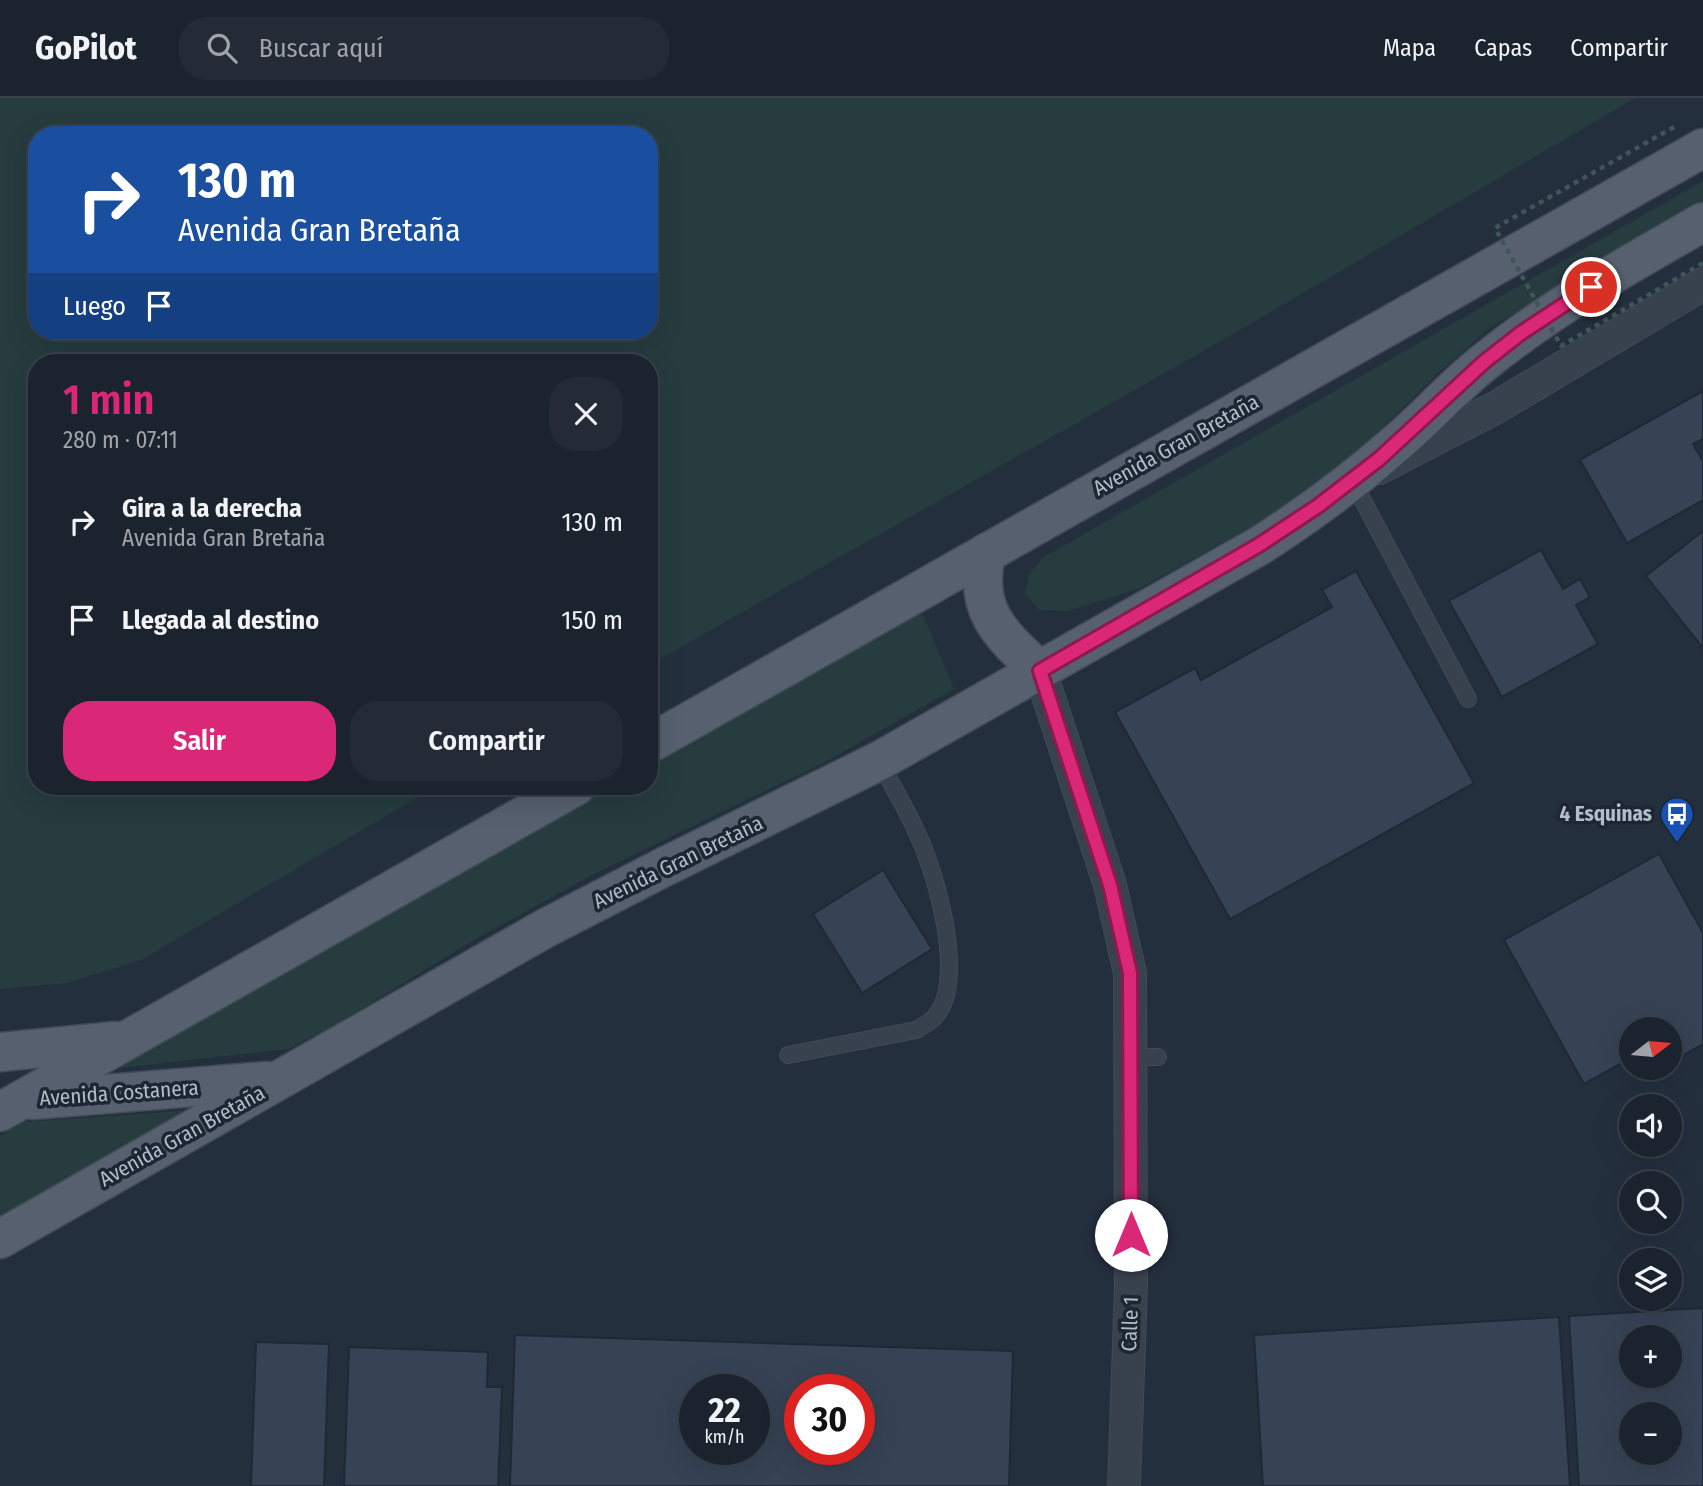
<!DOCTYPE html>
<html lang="es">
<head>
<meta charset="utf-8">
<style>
	body { margin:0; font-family:"Fira Sans Condensed",sans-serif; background:#242b36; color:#f1f3f6; height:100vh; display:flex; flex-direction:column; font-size:26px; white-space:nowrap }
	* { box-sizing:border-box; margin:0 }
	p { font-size:23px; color:#a0a4aa }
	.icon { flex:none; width:38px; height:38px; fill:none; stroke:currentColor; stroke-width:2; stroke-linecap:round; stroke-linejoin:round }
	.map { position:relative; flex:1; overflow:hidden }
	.panel { position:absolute; left:28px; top:256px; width:630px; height:441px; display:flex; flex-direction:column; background:#1b232e; border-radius:28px; box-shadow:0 7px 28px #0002,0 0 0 2px #39404a }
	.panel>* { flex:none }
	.banner { position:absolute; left:28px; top:28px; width:630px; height:214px; border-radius:28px; box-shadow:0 7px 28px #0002,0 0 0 2px #39404a; background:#1a4fa0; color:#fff; overflow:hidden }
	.needle { width:46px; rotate:74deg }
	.fabs { position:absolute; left:1619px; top:919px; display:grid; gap:14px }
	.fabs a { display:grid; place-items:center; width:63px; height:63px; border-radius:50%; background:#1b232e; box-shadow:0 7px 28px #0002,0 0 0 2px #39404a; font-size:35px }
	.speed { position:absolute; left:679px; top:1276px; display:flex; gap:14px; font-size:35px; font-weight:700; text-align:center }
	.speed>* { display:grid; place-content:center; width:91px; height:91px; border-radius:50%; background:#1b232e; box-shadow:0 7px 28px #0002,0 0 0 2px #39404a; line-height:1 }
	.speed small { font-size:18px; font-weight:400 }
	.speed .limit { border:10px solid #d22; background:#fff; color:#111 }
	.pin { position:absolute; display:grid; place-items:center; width:60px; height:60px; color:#fff; margin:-30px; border:4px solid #fff; border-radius:50%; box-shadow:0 2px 7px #0007 }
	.me { position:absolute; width:77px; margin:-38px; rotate:0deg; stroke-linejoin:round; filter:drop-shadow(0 0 5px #0008) }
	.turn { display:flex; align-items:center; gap:24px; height:147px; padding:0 35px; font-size:32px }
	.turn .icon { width:91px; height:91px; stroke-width:2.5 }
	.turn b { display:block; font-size:49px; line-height:60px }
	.then { display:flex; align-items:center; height:66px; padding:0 35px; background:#0003; gap:14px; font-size:26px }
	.round { display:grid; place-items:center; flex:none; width:74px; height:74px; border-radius:28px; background:#242b36 }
	.summary { display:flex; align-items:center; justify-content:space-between; height:119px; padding:0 35px }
	h1 { font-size:42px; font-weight:600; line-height:52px; color:#db2777 }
	.primary-button { display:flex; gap:14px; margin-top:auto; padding:14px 35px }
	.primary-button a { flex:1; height:80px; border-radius:28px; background:#db2777; color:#fff; font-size:28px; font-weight:600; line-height:80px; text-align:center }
	.primary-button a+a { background:#242b36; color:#f1f3f6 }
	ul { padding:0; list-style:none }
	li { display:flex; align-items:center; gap:21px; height:98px; padding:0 35px }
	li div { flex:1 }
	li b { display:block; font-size:26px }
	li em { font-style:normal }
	header { display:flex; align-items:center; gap:42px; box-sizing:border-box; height:98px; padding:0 35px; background:#1b232e; border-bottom:2px solid #39404a }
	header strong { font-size:33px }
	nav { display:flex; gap:38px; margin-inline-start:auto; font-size:24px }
	.search { width:490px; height:63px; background:#242b36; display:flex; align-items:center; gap:18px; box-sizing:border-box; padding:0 24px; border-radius:28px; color:#a0a4aa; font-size:26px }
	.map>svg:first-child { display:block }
	.green { fill:#263c3f; fill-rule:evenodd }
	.building { fill:#364354; stroke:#1f2835; stroke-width:2; fill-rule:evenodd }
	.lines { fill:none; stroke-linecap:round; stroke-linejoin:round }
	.service-casing { stroke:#414a57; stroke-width:18 }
	.minor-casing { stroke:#414a57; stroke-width:34 }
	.primary-casing { stroke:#414a57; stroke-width:41 }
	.service { stroke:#38414e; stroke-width:16 }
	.minor { stroke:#38414e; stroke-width:32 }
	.primary { stroke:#56606e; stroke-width:38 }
	.path-bridge { stroke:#3f5557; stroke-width:4.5; stroke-dasharray:5 5; stroke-linecap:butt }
	.route-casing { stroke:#8e194d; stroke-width:18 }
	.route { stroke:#db2777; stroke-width:12 }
	.labels { text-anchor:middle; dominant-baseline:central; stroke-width:7; stroke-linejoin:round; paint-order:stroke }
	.street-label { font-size:21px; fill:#b4bcc9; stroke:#1d2633 }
	.poi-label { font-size:21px; font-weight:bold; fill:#b4bcc9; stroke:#1d2633; text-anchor:end }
</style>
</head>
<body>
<header>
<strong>GoPilot</strong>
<div class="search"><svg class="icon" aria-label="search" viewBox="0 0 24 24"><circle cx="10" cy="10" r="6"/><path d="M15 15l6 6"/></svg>Buscar aquí</div>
<nav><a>Mapa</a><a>Capas</a><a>Compartir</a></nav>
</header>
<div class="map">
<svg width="1703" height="1388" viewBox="0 0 1703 1388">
	<rect width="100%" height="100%" fill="#242f3e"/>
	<g class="green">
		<path d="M0,0H1635L1230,238L649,567V264H37V688H437L141,862L67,885L0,891ZM37,37H649V233H37Z"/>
		<polygon points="1703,83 1703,105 1491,229 1438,275 1328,384 1283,412 1140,490 1068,513 1040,512 1025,496 1029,477 1042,460"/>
		<polygon points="920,509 954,591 825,664 590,778 472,843 337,926 288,951 110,971 604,688 649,688 649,662"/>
		<polygon points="196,1012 0,1120 0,1038 24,1024"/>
	</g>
	<g class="building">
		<polygon points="1703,293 1703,341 1693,346 1703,363 1703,402 1627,445 1580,362"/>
		<polygon points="1703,433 1703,550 1646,478"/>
		<polygon points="1541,452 1563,491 1580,481 1590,499 1576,507 1598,546 1502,599 1449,503"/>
		<polygon points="1356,473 1474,685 1230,821 1115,614 1195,570 1201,582 1332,509 1322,492"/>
		<polygon points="1659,756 1703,835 1703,946 1673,963 1670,956 1670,931 1631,931 1631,960 1584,986 1504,842"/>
		<polygon points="883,772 932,851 862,895 813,816"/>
		<path d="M1703,1210V1388H1579L1569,1218ZM1631,1239H1670V1278H1631ZM1631,1316H1670V1354H1631Z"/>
		<polygon points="1559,1219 1570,1388 1263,1388 1254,1237"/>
		<path d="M515,1237L1013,1253L1009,1388H510ZM695,1292H754V1351H695ZM800,1292H859V1351H800Z"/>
		<polygon points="256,1244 329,1246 324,1388 251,1388"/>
		<polygon points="349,1249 488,1254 487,1289 502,1289 498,1388 344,1388"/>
	</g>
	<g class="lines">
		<g class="service-casing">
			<g id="service">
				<polyline points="1352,382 1468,601"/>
				<path d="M788,957L916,932C921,929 929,925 934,920C968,885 936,774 917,735C906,710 892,687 879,663"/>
				<polyline points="1130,959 1158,959"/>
			</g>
		</g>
		<g class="minor-casing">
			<g id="minor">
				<polyline points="1379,370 1495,310 1703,186"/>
				<polyline points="1040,573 1110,787 1130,875 1131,1188 1124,1388"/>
			</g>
		</g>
		<g class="primary-casing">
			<g id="primary">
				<path d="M986,455C973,513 1000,536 1040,573"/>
				<polyline points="649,646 1703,50"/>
				<polyline points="0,954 115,943"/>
				<polyline points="33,1002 267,983"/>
				<polyline points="0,1014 576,688"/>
				<path d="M0,1141L544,831L664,769L879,663L1259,448C1309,416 1356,381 1400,342C1430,316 1456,286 1487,262C1554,208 1628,167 1703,124"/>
			</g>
		</g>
		<use href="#service" class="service"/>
		<use href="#minor" class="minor"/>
		<use href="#primary" class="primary"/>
		<polyline class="path-bridge" points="1674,29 1495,130 1561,248 1703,165"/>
	</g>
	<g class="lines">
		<g class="route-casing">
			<polyline id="route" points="1131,1137 1130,875 1110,787 1040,573 1259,447 1318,408 1379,361 1484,264 1521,235 1591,189"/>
		</g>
		<use href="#route" class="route"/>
	</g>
	<defs>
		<g id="bus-pin" transform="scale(1.75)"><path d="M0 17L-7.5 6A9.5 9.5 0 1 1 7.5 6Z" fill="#1a4fb4" stroke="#1d2633"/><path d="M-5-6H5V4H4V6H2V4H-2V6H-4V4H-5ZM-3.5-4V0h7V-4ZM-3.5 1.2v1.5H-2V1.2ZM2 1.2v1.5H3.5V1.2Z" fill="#fff"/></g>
	</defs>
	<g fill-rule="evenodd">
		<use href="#bus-pin" x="1677" y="716"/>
	</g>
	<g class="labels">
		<g class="street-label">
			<text transform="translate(1176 347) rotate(-29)">Avenida Gran Bretaña</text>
			<text transform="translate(678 764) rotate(-26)">Avenida Gran Bretaña</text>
			<text transform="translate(119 995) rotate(-4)">Avenida Costanera</text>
			<text transform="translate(182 1038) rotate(-29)">Avenida Gran Bretaña</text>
			<text transform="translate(1130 1226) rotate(-88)">Calle 1</text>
		</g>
		<g class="poi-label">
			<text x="1652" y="716">4 Esquinas</text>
		</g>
	</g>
</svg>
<div class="fabs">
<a><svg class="needle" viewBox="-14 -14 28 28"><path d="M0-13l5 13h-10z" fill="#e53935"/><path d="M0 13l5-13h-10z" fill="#a0a4aa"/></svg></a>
<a><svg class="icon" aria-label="sound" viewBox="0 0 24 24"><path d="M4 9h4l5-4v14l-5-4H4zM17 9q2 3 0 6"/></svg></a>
<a><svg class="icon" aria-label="search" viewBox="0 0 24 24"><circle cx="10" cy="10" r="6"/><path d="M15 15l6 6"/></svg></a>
<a><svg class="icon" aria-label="layers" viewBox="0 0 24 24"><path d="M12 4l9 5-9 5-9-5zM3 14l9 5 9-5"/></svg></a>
<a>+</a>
<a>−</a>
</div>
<div class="speed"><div>22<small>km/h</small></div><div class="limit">30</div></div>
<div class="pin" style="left:1591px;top:189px;background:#d93025"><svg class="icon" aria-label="arrive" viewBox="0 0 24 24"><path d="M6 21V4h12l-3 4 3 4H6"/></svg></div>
<svg class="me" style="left:1131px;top:1137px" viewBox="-20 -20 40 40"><circle r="19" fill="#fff"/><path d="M0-13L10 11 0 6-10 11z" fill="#db2777"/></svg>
<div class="banner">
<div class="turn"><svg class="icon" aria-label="right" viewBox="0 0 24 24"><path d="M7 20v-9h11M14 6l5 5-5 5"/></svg><div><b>130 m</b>Avenida Gran Bretaña</div></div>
<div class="then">Luego<svg class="icon" aria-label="arrive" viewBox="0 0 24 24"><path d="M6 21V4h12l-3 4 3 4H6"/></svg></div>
</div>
<section class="panel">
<div class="summary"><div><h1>1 min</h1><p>280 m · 07:11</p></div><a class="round"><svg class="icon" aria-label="close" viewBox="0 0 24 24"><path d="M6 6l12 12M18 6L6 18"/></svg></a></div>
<ul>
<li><svg class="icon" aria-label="right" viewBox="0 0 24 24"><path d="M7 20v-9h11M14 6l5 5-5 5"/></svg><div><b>Gira a la derecha</b><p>Avenida Gran Bretaña</p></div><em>130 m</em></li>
<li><svg class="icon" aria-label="arrive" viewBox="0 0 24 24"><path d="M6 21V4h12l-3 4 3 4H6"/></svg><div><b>Llegada al destino</b></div><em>150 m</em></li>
</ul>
<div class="primary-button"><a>Salir</a><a>Compartir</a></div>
</section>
</div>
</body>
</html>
